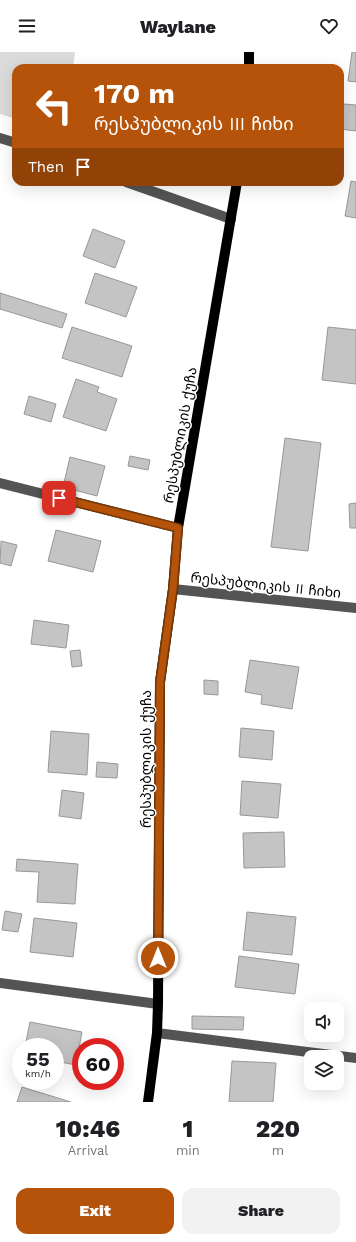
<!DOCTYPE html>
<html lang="en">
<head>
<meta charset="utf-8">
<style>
	body { margin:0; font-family:"Work Sans","Noto Sans Georgian",sans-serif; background:#f2f2f2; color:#202124; height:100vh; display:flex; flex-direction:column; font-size:15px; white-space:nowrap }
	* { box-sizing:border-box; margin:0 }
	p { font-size:13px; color:#757577 }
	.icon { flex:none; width:22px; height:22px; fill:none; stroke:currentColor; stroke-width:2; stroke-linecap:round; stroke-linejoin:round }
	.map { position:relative; height:1050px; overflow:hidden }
	.panel { display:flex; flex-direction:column; background:#fff; flex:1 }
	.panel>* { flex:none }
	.top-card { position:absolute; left:12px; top:12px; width:332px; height:122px; border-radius:12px; box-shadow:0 4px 16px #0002; background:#b45309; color:#fff; overflow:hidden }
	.buttons { position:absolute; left:304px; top:950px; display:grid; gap:8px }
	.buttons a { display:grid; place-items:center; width:40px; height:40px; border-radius:8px; background:#fff; box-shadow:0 4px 16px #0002; font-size:20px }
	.speed { position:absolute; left:12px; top:986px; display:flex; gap:8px; font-size:20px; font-weight:700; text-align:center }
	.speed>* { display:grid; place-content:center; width:52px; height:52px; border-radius:50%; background:#fff; box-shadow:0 4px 16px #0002; line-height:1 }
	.speed small { font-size:10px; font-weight:400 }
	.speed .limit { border:6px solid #d22; background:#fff; color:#111 }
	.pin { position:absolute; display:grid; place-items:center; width:34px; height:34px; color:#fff; margin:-17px; border-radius:8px; box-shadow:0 2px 6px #0006 }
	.me { position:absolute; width:44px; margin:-22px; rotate:0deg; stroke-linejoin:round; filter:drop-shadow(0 0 3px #0008) }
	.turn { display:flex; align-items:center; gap:14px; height:84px; padding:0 16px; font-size:18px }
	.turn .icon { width:52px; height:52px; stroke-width:2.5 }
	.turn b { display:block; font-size:28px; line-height:34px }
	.then { display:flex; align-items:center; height:38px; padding:0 16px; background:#0003; gap:8px; font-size:15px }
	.eta { display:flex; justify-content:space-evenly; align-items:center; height:68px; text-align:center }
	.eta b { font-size:24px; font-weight:800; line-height:28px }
	.action { display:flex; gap:8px; margin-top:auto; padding:8px 16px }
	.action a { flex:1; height:46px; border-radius:12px; background:#b45309; color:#fff; font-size:16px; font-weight:800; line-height:46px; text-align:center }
	.action a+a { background:#f2f2f2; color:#202124 }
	header { display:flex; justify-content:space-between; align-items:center; height:52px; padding:0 16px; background:#fff; font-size:18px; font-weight:800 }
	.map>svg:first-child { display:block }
	.green { fill:#dbdbdb }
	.building { fill:#c4c4c4; stroke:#989898 }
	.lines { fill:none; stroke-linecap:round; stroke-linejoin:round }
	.minor { stroke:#545454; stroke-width:10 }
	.major { stroke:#000; stroke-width:10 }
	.route-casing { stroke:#753606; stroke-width:10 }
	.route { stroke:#b45309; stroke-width:7 }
	.labels { text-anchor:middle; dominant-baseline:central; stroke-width:3; stroke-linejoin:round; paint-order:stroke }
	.street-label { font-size:14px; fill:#000; stroke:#fff }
</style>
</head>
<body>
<header><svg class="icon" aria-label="menu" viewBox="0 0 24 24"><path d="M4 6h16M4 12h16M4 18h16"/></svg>Waylane<svg class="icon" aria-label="heart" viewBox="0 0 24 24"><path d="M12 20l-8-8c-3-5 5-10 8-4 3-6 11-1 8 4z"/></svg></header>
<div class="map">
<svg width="356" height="1050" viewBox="0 0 356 1050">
	<rect width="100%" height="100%" fill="#fff"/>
	<polygon class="green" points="0,0 75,0 73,16 16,16 16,67 0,62"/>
	<g class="building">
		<polygon points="352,0 356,0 356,30 348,29"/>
		<polygon points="344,52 356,53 356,79 340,77"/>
		<polygon points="351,129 356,130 356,166 345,164"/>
		<polygon points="93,177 125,189 115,216 83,204"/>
		<polygon points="95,221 137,235 126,265 85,251"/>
		<polygon points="0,241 67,262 62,276 0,257"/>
		<polygon points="72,275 132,294 122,325 62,306"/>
		<polygon points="328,275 356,278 356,332 322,328"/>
		<polygon points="76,327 99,335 97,340 117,347 106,379 63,365"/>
		<polygon points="29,344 56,352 51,370 24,362"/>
		<polygon points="285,386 321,391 308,499 271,495"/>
		<polygon points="130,404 150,408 148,418 128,414"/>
		<polygon points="70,405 105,414 97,444 63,435"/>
		<polygon points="356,451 356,476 350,476 349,452"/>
		<polygon points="56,478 101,489 93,520 48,509"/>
		<polygon points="1,489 17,493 11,514 0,511"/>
		<polygon points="34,568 69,573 66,596 31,592"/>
		<polygon points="80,598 82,614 72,615 70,599"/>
		<polygon points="250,608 299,615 292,657 261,652 262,643 245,640"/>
		<polygon points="204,628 218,629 218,643 204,642"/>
		<polygon points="241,676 274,679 272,708 239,705"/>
		<polygon points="51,679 89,682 87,723 48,720"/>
		<polygon points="97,710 118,712 117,726 96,725"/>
		<polygon points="242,729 281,732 278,766 240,763"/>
		<polygon points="62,738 84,741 81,767 59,764"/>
		<polygon points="284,780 285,815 244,816 243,781"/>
		<polygon points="17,807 78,812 75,852 37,850 39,820 16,819"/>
		<polygon points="5,859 22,862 18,880 2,878"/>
		<polygon points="247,860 296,865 292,903 243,898"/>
		<polygon points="34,866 77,871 73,905 30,900"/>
		<polygon points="239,904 299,912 295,942 235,935"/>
		<polygon points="192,964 244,965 243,978 192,977"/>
		<polygon points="30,970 82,980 76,1013 55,1009 55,995 25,995"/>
		<polygon points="232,1009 276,1011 273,1050 229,1050"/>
		<polygon points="22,1035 71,1050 17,1050"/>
	</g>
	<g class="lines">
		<g class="minor">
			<polyline points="0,86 16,91"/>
			<polyline points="126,130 231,167"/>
			<polyline points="0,431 178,476"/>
			<polyline points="173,537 356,556"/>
			<polyline points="0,931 158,952"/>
			<polyline points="157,981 356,1006"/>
		</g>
		<g class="major">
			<polyline points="249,0 249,16"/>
			<polyline points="148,1050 157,981 158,952 160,630 173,537 178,476 237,130"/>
		</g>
	</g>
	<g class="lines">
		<g class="route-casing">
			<polyline id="route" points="59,446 178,476 173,537 160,630 158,906"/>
		</g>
		<use href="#route" class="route"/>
	</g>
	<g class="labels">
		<g class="street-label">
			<text transform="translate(180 383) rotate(-80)">რესპუბლიკის ქუჩა</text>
			<text transform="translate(266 533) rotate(6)">რესპუბლიკის II ჩიხი</text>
			<text transform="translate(146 707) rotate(-90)">რესპუბლიკის ქუჩა</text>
		</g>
	</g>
</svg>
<div class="buttons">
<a><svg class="icon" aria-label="sound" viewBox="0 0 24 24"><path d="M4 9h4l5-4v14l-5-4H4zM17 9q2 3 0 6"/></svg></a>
<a><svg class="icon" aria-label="layers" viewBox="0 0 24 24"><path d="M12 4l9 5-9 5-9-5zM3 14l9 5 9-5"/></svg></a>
</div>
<div class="speed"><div>55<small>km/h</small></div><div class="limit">60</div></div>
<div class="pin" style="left:59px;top:446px;background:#d93025"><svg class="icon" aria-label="arrive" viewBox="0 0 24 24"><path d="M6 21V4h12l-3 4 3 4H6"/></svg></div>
<svg class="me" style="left:158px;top:906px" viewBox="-20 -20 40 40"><circle r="17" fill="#b45309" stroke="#fff" stroke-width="3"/><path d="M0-11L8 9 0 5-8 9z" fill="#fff"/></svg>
<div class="top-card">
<div class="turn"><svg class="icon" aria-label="left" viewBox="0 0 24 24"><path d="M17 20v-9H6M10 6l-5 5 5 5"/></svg><div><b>170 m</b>რესპუბლიკის III ჩიხი</div></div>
<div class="then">Then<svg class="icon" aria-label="arrive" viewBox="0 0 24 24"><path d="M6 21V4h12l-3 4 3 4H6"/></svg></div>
</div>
</div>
<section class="panel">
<div class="eta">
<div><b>10:46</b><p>Arrival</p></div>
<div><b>1</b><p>min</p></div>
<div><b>220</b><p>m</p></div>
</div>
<div class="action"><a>Exit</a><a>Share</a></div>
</section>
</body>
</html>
